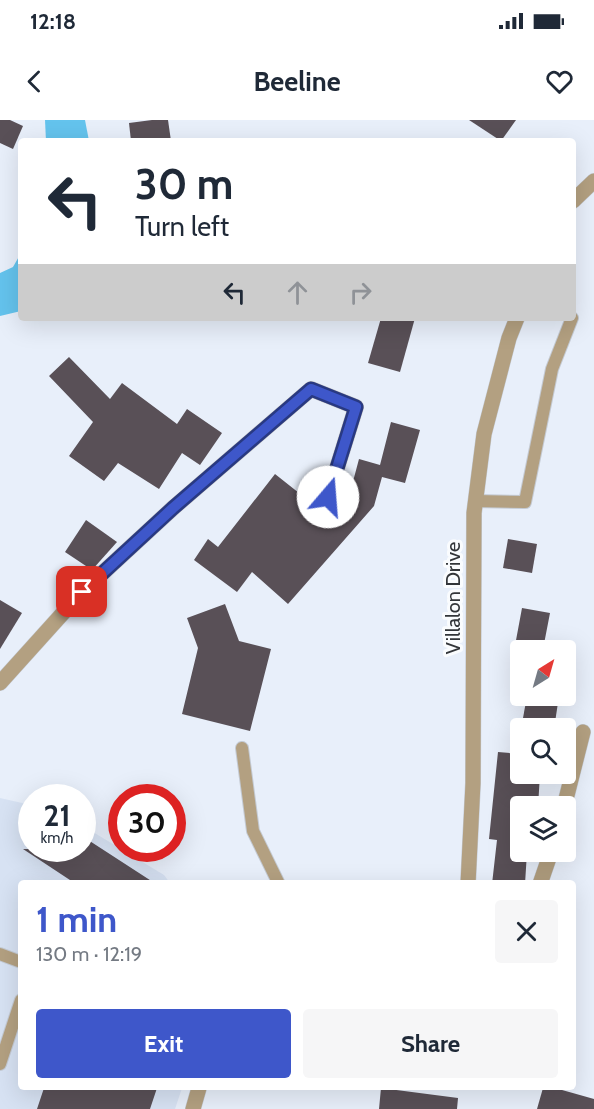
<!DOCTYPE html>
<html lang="en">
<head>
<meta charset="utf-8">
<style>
	body { margin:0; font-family:Cabin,sans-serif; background:#f6f6f7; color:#1f2937; height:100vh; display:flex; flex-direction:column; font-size:22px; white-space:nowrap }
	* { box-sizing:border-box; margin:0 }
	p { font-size:20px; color:#747a83 }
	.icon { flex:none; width:33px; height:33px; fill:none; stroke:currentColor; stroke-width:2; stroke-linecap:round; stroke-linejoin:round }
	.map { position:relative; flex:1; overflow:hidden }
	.sheet { position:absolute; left:18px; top:760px; width:558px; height:210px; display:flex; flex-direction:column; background:#fff; border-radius:6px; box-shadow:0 6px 24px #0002 }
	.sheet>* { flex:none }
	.hud { position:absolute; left:18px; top:18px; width:558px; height:183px; border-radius:6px; box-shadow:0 6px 24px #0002; background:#fff; color:#1f2937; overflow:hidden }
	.needle { width:39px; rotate:37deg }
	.tools { position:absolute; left:510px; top:520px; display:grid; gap:12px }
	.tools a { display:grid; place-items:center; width:66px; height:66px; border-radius:6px; background:#fff; box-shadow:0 6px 24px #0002; font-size:30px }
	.speed { position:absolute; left:18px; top:664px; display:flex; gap:12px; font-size:30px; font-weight:700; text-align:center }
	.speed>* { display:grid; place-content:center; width:78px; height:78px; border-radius:50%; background:#fff; box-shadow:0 6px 24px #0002; line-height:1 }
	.speed small { font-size:15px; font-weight:400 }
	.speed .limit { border:9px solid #d22; background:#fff; color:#111 }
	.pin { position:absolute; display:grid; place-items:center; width:51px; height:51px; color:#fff; margin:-26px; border-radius:12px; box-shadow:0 3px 9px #0006 }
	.me { position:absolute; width:66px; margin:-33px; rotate:18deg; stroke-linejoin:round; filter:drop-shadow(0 0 4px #0008) }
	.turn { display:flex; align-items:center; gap:21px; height:126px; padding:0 18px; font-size:27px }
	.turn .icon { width:78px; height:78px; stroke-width:2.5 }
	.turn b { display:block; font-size:42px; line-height:51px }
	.lanes { display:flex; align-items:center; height:57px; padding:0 18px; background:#0003; justify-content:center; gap:30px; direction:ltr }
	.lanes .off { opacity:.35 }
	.round { display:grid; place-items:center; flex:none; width:63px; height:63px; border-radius:6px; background:#f6f6f7 }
	.summary { display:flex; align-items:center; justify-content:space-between; height:102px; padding:0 18px }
	h1 { font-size:36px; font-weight:800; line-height:45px; color:#3e57ca }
	.primary-button { display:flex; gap:12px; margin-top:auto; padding:12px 18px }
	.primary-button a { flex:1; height:69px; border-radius:6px; background:#3e57ca; color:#fff; font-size:24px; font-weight:800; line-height:69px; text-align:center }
	.primary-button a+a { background:#f6f6f7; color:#1f2937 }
	.status { display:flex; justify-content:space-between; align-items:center; height:42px; padding:0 30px; background:#fff; direction:ltr }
	.status svg { height:16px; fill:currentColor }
	header { display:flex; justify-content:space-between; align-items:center; height:78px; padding:0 18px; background:#fff; font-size:27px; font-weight:800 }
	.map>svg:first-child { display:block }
	.built { fill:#d7e2f3 }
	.water { fill:#64c3ed }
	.building { fill:#595057 }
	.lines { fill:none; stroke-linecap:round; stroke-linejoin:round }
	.service-casing { stroke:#c4cad3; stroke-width:14 }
	.minor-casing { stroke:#c4cad3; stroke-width:16 }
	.tertiary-casing { stroke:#c4cad3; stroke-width:16 }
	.service { stroke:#b3a081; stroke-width:12 }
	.minor { stroke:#b3a081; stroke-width:15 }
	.tertiary { stroke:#b3a081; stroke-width:15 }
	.route-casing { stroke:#283983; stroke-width:15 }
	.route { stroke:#3e57ca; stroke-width:10 }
	.labels { text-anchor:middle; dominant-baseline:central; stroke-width:6; stroke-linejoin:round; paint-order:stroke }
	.street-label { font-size:20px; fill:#323539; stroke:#fafcfe }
</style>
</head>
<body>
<div class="status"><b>12:18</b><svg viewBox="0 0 49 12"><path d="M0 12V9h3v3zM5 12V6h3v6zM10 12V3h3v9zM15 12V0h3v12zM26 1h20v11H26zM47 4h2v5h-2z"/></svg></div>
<header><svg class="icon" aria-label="back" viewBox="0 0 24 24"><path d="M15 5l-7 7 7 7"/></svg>Beeline<svg class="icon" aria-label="heart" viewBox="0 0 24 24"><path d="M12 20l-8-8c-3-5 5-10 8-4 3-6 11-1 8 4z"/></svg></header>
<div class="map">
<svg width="594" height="989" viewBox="0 0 594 989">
	<rect width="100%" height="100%" fill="#e8effa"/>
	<polygon class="built" points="0,678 31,685 32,729 82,729 83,706 164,755 170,763 21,764 21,968 182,968 175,989 0,989"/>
	<g class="water">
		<polygon points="45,0 85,0 89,21 46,21"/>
		<polygon points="21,133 21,191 0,196 0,153 13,147"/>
	</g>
	<g class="building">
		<polygon points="0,0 10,0 23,6 13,29 0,23"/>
		<polygon points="152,0 168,0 171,21 131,21 129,3"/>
		<polygon points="469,0 516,0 501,21"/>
		<polygon points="381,198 415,198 400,252 368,243"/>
		<polygon points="69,237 110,279 122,263 177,304 187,289 222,313 200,345 182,333 159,369 118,343 104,361 69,336 93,302 49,256"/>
		<polygon points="391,302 420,310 405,363 382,357 374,386 288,484 252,452 237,472 194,440 208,419 218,427 275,354 333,400 347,384 359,339 380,345"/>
		<polygon points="86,400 117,422 92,450 65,432"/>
		<polygon points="508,419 537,424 532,453 503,448"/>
		<polygon points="0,480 22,493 0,529"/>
		<polygon points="225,484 239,521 271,529 250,611 182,594 198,528 187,498"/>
		<polygon points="522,488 550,493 544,524 538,522 536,531 514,531"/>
		<polygon points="527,576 559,576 554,609 521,609"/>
		<polygon points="498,632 520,634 520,654 540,654 538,687 520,687 520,732 527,732 525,764 492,764 497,720 489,719"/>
		<polygon points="82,716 156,764 76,764 23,729 82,729"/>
		<polygon points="44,968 157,968 150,989 37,989"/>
		<polygon points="381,968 458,978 457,989 379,989"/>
		<polygon points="543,968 555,968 594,979 594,989 537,989"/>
	</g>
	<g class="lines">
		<g class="service-casing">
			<g id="service">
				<polyline points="476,381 525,382 552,249 572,198"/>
				<polyline points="242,628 253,711 279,764"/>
				<polyline points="0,834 21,842"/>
				<polyline points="0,944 21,880"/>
			</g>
		</g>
		<g class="minor-casing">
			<g id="minor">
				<polyline points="0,563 82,472 173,388 311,269 356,287 328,377"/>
				<polyline points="564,687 583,612"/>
				<polyline points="540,764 551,732"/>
			</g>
		</g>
		<g class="tertiary-casing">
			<g id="tertiary">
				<polyline points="573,81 594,61"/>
				<polyline points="468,764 473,663 474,393 484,314 509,218 517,198"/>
				<polyline points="193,989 199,968"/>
			</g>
		</g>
		<use href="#service" class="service"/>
		<use href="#minor" class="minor"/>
		<use href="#tertiary" class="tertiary"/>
	</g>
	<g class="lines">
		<g class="route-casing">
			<polyline id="route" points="82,472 173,388 311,269 356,287 328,377"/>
		</g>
		<use href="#route" class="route"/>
	</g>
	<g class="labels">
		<g class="street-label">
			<text transform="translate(453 478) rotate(-90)">Villalon Drive</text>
		</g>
	</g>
</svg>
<div class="tools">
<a><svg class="needle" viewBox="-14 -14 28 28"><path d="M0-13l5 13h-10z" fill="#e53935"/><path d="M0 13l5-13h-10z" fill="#747a83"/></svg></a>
<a><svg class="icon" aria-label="search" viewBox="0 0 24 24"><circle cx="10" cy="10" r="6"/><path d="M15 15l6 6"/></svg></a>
<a><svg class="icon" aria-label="layers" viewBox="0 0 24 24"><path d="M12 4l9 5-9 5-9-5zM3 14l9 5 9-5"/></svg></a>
</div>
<div class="speed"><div>21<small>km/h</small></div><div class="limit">30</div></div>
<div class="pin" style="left:82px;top:472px;background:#d93025"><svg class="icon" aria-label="arrive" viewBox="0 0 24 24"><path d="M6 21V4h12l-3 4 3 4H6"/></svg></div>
<svg class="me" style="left:328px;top:377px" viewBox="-20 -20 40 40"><circle r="19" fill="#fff"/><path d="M0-13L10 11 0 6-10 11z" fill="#3e57ca"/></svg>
<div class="hud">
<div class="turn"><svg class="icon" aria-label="left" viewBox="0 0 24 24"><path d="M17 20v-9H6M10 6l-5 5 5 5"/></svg><div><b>30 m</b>Turn left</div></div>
<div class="lanes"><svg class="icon" aria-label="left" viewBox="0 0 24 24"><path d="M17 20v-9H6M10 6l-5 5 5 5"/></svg><svg class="icon off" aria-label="ahead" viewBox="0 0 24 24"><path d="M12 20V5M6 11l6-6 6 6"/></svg><svg class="icon off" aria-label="right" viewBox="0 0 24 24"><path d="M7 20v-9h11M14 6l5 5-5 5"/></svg></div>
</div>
<section class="sheet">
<div class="summary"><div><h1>1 min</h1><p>130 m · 12:19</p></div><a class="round"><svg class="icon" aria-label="close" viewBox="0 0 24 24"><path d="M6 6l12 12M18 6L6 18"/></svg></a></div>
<div class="primary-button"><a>Exit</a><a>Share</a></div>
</section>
</div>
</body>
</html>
